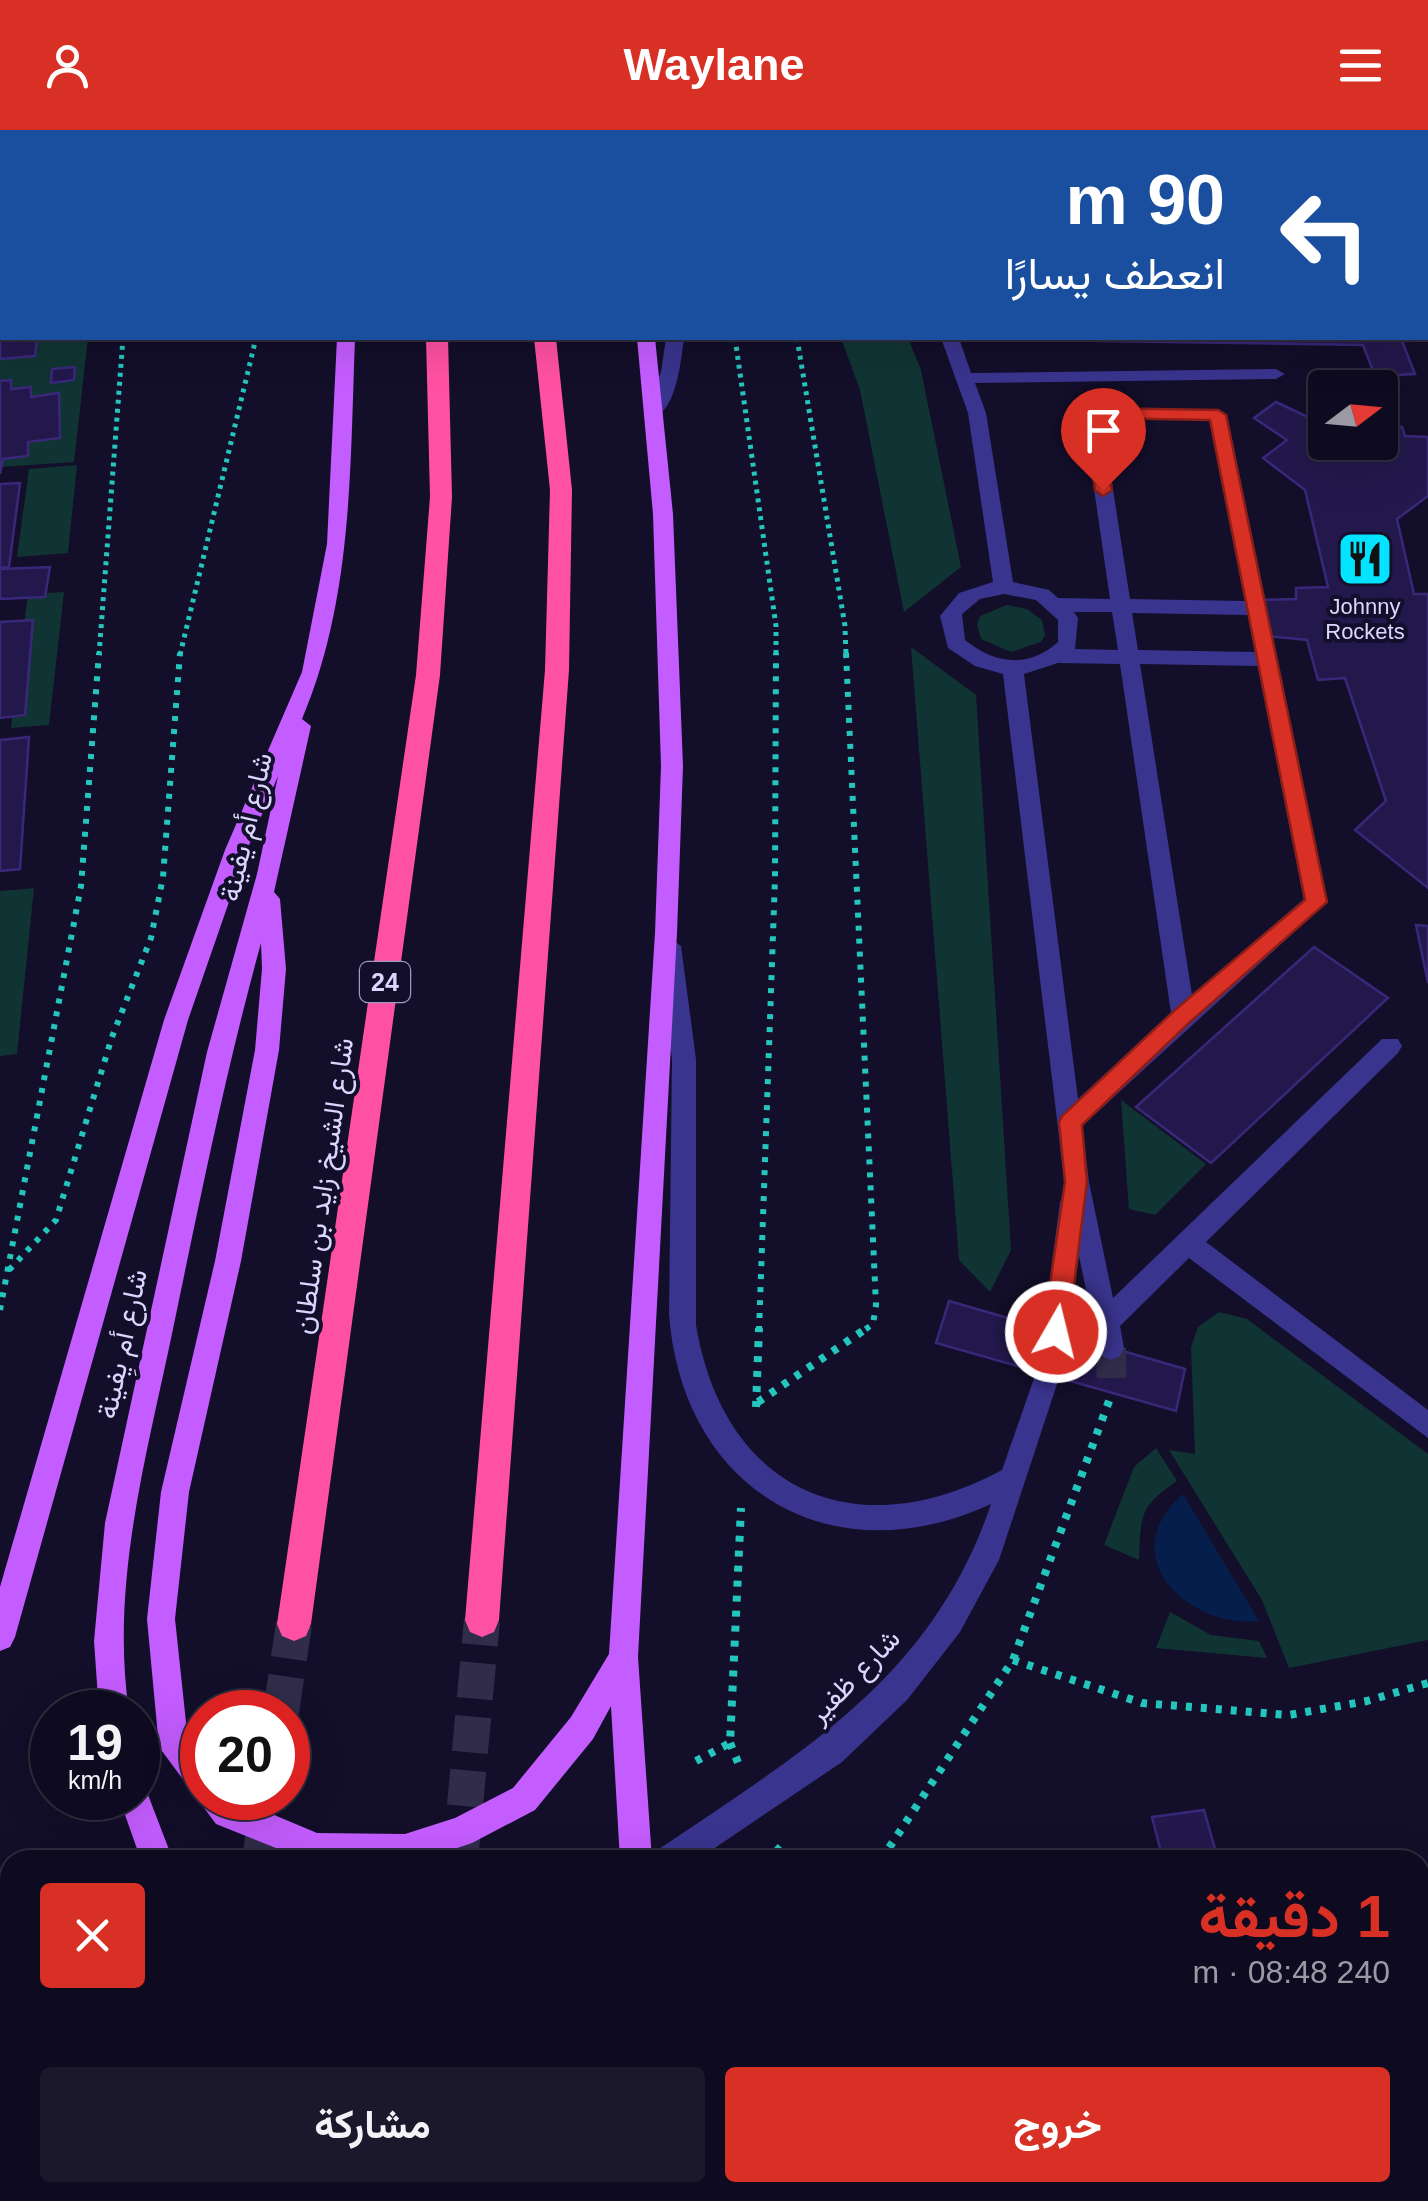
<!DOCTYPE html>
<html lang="ar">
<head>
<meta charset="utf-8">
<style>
	body { margin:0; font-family:Arial,Vazirmatn,sans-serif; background:#1c182c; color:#f1f3f6; direction:rtl; height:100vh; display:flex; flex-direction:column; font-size:38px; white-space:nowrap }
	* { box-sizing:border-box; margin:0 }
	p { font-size:32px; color:#9b9aa4 }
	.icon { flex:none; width:55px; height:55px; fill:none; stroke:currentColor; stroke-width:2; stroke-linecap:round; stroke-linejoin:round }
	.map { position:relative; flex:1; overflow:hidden; direction:ltr }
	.drawer { position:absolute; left:0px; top:1720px; width:1430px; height:352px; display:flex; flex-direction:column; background:#0e0a1f; border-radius:30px 30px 0 0; box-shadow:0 10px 40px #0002,0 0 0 2px #2e2b3d; direction:rtl }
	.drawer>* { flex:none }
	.banner { position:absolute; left:0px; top:0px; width:1430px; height:210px; box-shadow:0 10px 40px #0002,0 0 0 2px #2e2b3d; direction:rtl; background:#1a4fa0; color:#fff; overflow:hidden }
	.needle { width:65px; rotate:74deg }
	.controls { position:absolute; left:1308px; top:240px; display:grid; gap:20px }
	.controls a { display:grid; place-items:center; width:90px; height:90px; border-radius:10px; background:#0e0a1f; box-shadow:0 10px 40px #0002,0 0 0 2px #2e2b3d; font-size:50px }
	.speed { position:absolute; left:30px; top:1560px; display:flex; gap:20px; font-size:50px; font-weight:700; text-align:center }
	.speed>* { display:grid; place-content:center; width:130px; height:130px; border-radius:50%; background:#0e0a1f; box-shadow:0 10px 40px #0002,0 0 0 2px #2e2b3d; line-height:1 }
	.speed small { font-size:25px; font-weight:400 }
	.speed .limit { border:15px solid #d22; background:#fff; color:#111 }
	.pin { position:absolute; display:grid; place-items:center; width:85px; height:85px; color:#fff; margin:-102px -42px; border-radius:50% 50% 50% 0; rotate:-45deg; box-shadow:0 0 10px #0007 }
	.pin .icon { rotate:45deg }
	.me { position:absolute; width:110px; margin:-55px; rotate:8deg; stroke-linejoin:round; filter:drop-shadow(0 0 8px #0008) }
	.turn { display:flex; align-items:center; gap:35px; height:210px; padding:0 40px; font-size:45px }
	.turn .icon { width:130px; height:130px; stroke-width:2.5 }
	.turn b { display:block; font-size:70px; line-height:85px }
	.round { display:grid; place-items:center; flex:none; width:105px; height:105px; border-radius:10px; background:#1c182c }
	.overview { display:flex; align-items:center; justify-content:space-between; height:170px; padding:0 40px }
	h1 { font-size:60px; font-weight:700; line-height:75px; color:#d93025 }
	.cta { display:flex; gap:20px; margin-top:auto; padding:20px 40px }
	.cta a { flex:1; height:115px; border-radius:10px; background:#d93025; color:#fff; font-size:40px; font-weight:700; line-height:115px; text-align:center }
	.cta a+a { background:#1c182c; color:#f1f3f6 }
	header { display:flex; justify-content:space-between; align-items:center; height:130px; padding:0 40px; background:#d93025; color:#fff; font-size:45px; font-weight:700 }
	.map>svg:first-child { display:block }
	.green { fill:#103433 }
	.water { fill:#051e4b }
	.building { fill:#23184c; stroke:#39287a; stroke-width:2.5 }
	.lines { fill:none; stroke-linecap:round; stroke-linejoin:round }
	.minor-tunnel { stroke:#312c49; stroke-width:30; stroke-dasharray:30 15; stroke-linecap:butt }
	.highway-tunnel { stroke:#312c49; stroke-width:36; stroke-dasharray:36 18; stroke-linecap:butt }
	.path-far2 { stroke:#24c5bd; stroke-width:5; stroke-dasharray:4 5; stroke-linecap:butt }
	.path-far1 { stroke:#24c5bd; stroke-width:6; stroke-dasharray:5 8; stroke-linecap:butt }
	.path { stroke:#24c5bd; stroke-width:8; stroke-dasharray:6 9; stroke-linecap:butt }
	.minor { fill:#39348d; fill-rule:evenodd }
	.major { fill:#c45dff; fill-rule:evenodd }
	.highway { fill:#ff51a3; fill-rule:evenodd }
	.route { fill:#d93025; stroke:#8d1f18; stroke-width:2.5 }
	.labels { text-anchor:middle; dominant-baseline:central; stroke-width:8; stroke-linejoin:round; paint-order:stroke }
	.far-poi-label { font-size:22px; fill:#dbd6ff; stroke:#130e29 }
	.shield { fill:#130e29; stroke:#9f9abf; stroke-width:2.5 }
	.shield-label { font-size:25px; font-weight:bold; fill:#dbd6ff }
	.street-label { font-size:28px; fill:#dbd6ff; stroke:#130e29 }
</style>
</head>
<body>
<header><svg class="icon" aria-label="menu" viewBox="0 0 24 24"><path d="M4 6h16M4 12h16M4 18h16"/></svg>Waylane<svg class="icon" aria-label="person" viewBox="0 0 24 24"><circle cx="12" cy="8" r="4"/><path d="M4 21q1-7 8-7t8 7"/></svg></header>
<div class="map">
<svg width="1428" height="2071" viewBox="0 0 1428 2071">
	<rect width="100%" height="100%" fill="#130e29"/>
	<g class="green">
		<polygon points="0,135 2,208 88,208 74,332 0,337"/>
		<polygon points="841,208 908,208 921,240 961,437 904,482 860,260"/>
		<polygon points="77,335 68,423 17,427 29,339"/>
		<polygon points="64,462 49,595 11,598 28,464"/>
		<polygon points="1007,475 1027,479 1042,490 1045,505 1041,512 1011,522 981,509 977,494 980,486"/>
		<polygon points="911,517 976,565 1011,1120 990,1162 959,1130"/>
		<polygon points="34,758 17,924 0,926 0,761"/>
		<polygon points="1121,970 1206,1034 1155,1085 1129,1079"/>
		<polygon points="1219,1182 1247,1189 1428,1324 1428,1510 1289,1538 1262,1470 1169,1320 1195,1324 1191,1217 1198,1197"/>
		<path d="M1156,1318L1177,1351C1139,1377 1141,1385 1139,1430L1104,1415L1134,1337Z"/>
		<polygon points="1170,1482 1211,1505 1259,1511 1267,1528 1156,1518"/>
	</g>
	<path class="water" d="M1183,1364L1259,1491C1185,1498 1113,1424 1183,1364Z"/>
	<g class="building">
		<polygon points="1134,0 1364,0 1366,2 1126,2"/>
		<polygon points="0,207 37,208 35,226 0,229"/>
		<polygon points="1101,208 1401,208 1415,244 1375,246 1363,215 1102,211"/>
		<polygon points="75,237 74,250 51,253 52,239"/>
		<polygon points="11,250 11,259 31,257 31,267 59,263 60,308 28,312 28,326 3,329 0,344 0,251"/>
		<polygon points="1276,272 1325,295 1325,312 1380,312 1380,297 1402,297 1405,306 1428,307 1428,366 1397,389 1414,464 1428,464 1428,758 1355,700 1386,671 1345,548 1318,550 1307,510 1267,506 1260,470 1296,469 1296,458 1328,457 1305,360 1263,328 1287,310 1254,288"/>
		<polygon points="20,353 9,437 0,438 0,354"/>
		<polygon points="50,437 45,467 0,469 0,439"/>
		<polygon points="33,490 25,585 0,588 0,492"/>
		<polygon points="29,607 20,739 0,741 0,610"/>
		<polygon points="1416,795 1428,796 1428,853"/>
		<polygon points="1314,817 1388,868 1211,1033 1136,977"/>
		<polygon points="949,1171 1185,1239 1176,1281 936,1213"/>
		<polygon points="1204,1680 1217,1726 1163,1730 1152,1687"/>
	</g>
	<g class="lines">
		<g class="minor-tunnel">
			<polyline points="1111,1218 1112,1263"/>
			<polyline points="1047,1245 1056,1202"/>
		</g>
		<g class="highway-tunnel">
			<polyline points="281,1582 294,1494"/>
			<polyline points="260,1730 269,1668"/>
			<polyline points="460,1730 482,1490"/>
			<polyline points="430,2062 430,2071"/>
		</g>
		<g class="path-far2">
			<polyline points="735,208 776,496 776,525"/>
			<polyline points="797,208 845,496 846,525"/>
			<polyline points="99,525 123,208"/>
			<polyline points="180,525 256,208"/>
		</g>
		<g class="path-far1">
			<polyline points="846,523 876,1175 873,1194 863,1201"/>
			<polyline points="9,1140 56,1090 112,907 151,808 163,747 180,523"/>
			<polyline points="0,1180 81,756 99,523"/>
			<polyline points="759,1201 775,748 776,523"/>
		</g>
		<g class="path">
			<polyline points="758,1272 867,1198"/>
			<polyline points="756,1277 759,1198"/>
			<polyline points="1013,1530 1142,1573 1289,1585 1367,1571 1428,1553"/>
			<polyline points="730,1613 739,1635"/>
			<polyline points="696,1631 730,1613 741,1378"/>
			<polyline points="775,1717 790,1730"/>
			<polyline points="881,1730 1013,1530 1112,1263"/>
			<polyline points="738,2062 738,2071"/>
		</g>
		<g class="minor">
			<polygon points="804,0 824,0 825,2 806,2"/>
			<path d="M666,208H684C681,230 677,277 655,287L646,281L661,242Z"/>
			<path d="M941,208H959L971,243L1276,239L1285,244L1276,249L975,253L986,283L1013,452L1049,460L1058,468L1110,469L1083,283L1086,279H1218L1227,285L1327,772L1082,996L1089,1052L1113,1168L1382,909H1398L1402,916L1398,923L1206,1112L1428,1280V1308L1189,1128L1120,1196L1124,1218L1120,1226L1111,1230L1102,1226L1098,1218L1079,1126L1065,1210L1056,1214L1047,1210L1043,1202L1060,1072L1066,1064L1003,544L975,536L948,518L940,486L959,463L993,452L968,283ZM1102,289L1210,290L1245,471L1130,469ZM1004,464L1036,470L1058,490V512C1028,539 995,534 965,510L962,484L980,469ZM1074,482H1112L1118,520L1075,519L1078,488ZM1132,483L1248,485L1255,522L1138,520ZM1058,533L1120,534L1171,883L1078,969L1024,544ZM1140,534L1258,536L1304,769L1192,865Z"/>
			<path d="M669,807L681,816L696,929V1195C724,1362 856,1419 1002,1340L1038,1237L1047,1233L1056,1237L1060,1245L999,1430L960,1502L907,1570L842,1632L697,1730H654L659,1719C802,1622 932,1548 991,1374C831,1448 682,1360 669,1184L672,929L657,816Z"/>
		</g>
		<g class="major">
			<polygon points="320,0 336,0 337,2 321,2"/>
			<polygon points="588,0 604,0 605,2 589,2"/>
			<path d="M337,208H355C350,337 353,469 302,589L311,596L274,762L280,769L286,839L279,920L241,1131L189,1362L175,1489L188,1611L202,1629V1668H234L317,1703L405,1704L455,1688L513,1658L571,1587L609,1524L655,803L661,636L653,384L637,208H655L673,384L683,636L677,803L638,1527L652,1730H620L611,1576L593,1609L535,1680L472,1713L422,1730H306L216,1694L159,1617L147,1489L161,1362L215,1131L255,920L262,839L261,813C226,940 200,1069 173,1199C147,1325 110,1452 129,1582H99L94,1511L105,1393L207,922L257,744L278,646L247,720L188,890L15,1507L10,1517L0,1521V1457L164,890L225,720L302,542L327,414Z"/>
			<polygon points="138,1654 145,1657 173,1730 141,1730 119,1668 138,1668"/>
			<polygon points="0,1977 10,1980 10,2014 0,2011"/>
			<polygon points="171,2062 216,2062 219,2071 175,2071"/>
			<polygon points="283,2062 321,2062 317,2071 280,2071"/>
			<polygon points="371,2062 410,2062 413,2071 375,2071"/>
			<polygon points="454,2062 492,2062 488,2071 451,2071"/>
			<polygon points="661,2062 695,2062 696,2071 662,2071"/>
			<polygon points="1081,2062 1237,2062 1240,2071 1085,2071"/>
		</g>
		<g class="highway">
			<polygon points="399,0 419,0 419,2 400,2"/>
			<polygon points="495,0 515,0 516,2 497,2"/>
			<polygon points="426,208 448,208 452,367 440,545 311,1494 306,1506 294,1511 282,1506 277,1494 416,545 430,367"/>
			<polygon points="534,208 556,208 572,360 569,540 499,1490 494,1502 482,1507 470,1502 465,1490 545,540 550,360"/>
		</g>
	</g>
	<polygon class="route" points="1092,278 1218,280 1226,285 1327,772 1190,892 1082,995 1087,1052 1068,1202 1064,1209 1056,1212 1047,1209 1043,1202 1065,1052 1059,992 1062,986 1175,880 1305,770 1210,290 1101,288 1112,360 1103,366 1095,360 1083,283"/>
	<defs>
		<g id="restaurant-square" transform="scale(2.875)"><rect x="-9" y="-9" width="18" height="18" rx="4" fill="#02e3ff" stroke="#130e29"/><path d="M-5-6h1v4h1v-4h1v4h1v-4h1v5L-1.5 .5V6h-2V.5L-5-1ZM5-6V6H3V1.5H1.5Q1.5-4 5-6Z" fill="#111"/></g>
	</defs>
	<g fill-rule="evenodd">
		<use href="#restaurant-square" x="1365" y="429"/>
	</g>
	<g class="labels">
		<g class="far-poi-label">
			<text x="1365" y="476">Johnny<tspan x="1365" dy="25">Rockets</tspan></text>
		</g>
		<rect class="shield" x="360" y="832" width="50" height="40" rx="8"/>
		<g class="shield-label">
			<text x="385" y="852">24</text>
		</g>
		<g class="street-label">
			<text transform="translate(246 697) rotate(-77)">شارع أم يفينة</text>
			<text transform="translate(323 1056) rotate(-82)">شارع الشيخ زايد بن سلطان</text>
			<text transform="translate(122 1214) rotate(-78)">شارع أم يِفينة</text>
			<text transform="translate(854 1546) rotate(-46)">شارع ظفير</text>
		</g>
	</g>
</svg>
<div class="controls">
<a><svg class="needle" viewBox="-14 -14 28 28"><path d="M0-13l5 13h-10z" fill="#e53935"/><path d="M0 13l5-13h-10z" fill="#9b9aa4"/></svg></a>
</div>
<div class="speed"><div>19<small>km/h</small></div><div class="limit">20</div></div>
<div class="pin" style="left:1103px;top:360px;background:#d93025"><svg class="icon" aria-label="arrive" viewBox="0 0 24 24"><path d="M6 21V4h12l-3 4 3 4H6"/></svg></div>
<svg class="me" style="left:1056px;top:1202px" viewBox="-20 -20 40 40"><circle r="17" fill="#d93025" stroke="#fff" stroke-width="3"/><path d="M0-11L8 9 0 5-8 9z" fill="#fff"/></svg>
<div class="banner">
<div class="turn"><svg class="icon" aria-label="left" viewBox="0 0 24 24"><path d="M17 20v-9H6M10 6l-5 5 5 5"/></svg><div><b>90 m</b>انعطف يسارًا</div></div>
</div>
<section class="drawer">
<div class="overview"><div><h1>1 دقيقة</h1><p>240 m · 08:48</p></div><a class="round" style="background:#d93025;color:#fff"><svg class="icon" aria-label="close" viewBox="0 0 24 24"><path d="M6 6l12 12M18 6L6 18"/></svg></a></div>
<div class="cta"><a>خروج</a><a>مشاركة</a></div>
</section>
</div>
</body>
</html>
